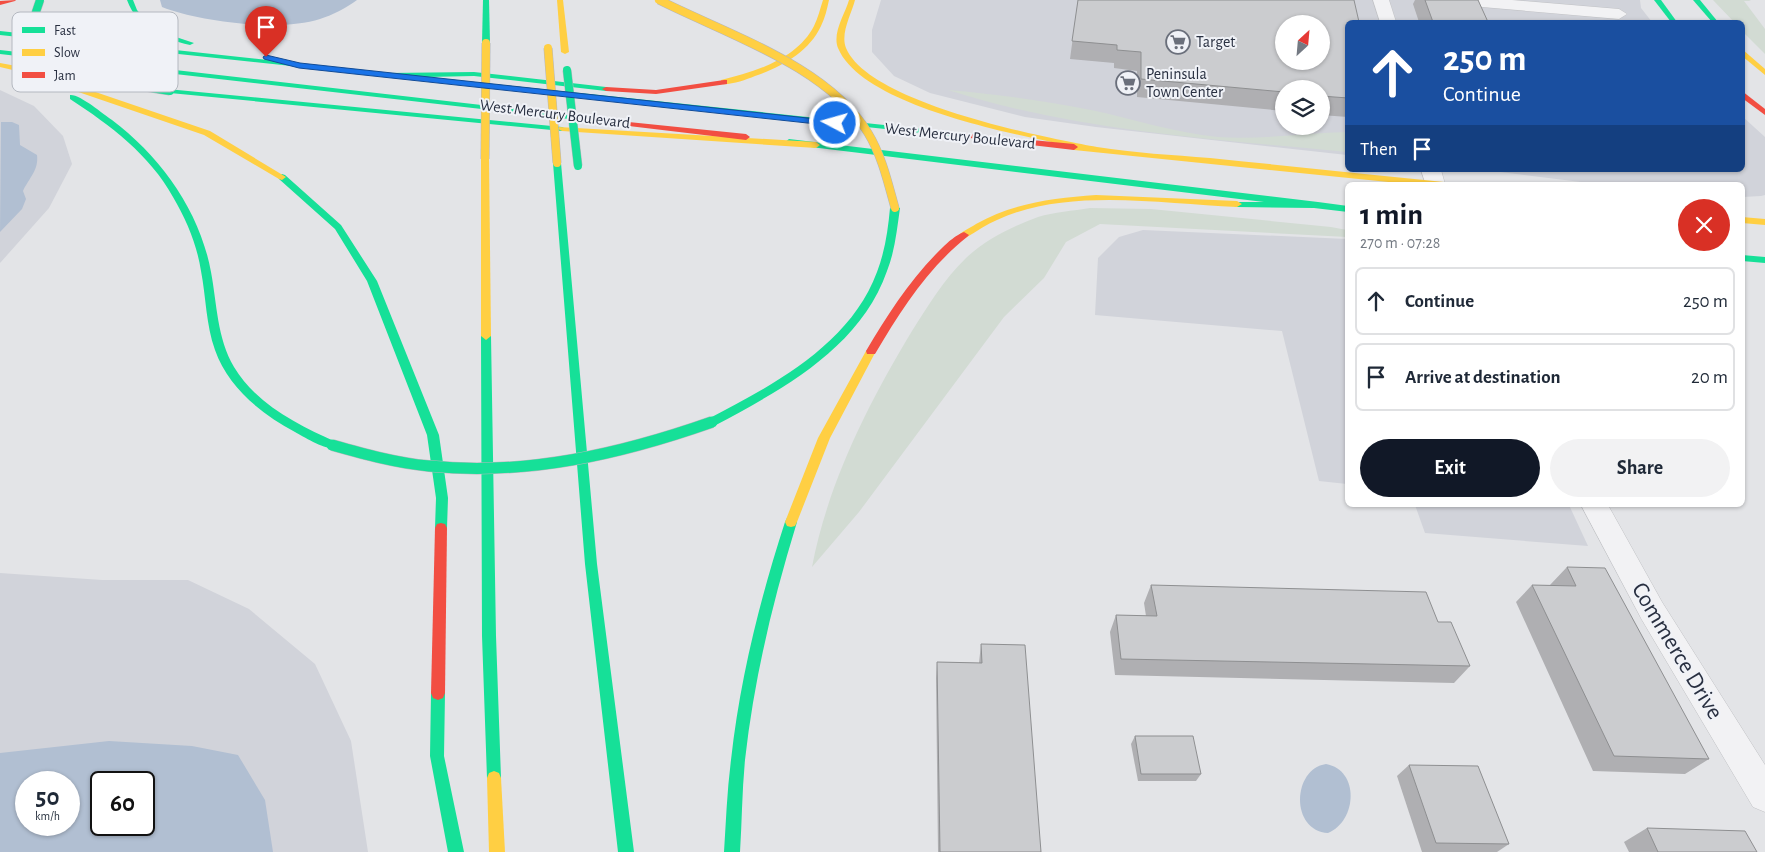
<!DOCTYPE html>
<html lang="en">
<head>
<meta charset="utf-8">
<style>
	body { margin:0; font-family:"Alegreya Sans",sans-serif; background:#f2f2f3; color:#1f2937; height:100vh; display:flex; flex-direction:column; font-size:19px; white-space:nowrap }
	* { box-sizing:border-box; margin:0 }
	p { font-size:16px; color:#747a83 }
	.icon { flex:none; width:28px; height:28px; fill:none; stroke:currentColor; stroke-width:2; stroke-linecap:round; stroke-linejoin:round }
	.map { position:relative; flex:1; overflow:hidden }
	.details { position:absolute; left:1345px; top:182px; width:400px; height:325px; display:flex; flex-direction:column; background:#fff; border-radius:8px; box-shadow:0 1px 4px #0004 }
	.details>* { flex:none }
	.top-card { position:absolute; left:1345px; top:20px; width:400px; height:152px; border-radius:8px; box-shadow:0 1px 4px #0004; background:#1a4fa0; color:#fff; overflow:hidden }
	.needle { width:32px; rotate:26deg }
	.buttons { position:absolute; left:1275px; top:15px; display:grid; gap:10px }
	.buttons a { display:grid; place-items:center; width:55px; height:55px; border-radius:50%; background:#fff; box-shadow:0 1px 4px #0004; font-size:25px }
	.speed { position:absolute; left:15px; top:771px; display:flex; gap:10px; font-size:25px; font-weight:700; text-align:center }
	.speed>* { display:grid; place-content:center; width:65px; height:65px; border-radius:50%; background:#fff; box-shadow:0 1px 4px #0004; line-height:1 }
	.speed small { font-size:12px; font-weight:400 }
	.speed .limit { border:2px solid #111; border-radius:8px; background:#fff; color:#111 }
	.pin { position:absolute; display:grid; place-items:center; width:42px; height:42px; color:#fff; margin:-51px -21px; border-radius:50% 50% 50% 0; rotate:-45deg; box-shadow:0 0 5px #0007 }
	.pin .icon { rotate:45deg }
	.me { position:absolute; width:55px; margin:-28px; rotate:276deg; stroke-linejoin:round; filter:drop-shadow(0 0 4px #0008) }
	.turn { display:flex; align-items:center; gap:18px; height:105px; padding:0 15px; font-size:22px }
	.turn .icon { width:65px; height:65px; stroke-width:2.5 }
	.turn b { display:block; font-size:35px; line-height:42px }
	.then { display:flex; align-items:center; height:48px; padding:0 15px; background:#0003; gap:10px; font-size:19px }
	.round { display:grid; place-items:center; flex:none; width:52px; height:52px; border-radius:26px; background:#f2f2f3 }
	.summary { display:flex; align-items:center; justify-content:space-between; height:85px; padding:0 15px }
	h1 { font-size:30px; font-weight:700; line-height:38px; color:#111827 }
	.cta { display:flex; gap:10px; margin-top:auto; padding:10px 15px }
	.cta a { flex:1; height:58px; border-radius:30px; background:#111827; color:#fff; font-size:20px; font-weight:700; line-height:58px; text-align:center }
	.cta a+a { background:#f2f2f3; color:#1f2937 }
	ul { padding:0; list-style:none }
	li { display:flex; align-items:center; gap:15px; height:68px; margin:0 10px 8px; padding:0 5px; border:2px solid #e0e1e3; border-radius:8px }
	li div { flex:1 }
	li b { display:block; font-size:19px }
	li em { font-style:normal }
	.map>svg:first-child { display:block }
	.built { fill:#d1d3da; fill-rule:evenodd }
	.green { fill:#d2dbd3 }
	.water { fill:#b1bfd2; fill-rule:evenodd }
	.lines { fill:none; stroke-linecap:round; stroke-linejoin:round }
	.street-casing { stroke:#c1c2c5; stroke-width:1 }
	.street { fill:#f2f2f4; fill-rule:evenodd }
	.fast { fill:#16e098; fill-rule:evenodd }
	.slow { fill:#ffcf43; fill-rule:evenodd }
	.jam { fill:#f24e42; fill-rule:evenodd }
	.fast-bridge-far1-casing { stroke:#b5b7bc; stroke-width:9; stroke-linecap:butt }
	.fast-bridge-casing { stroke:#b5b7bc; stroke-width:12; stroke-linecap:butt }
	.slow-bridge-casing { stroke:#b5b7bc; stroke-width:9; stroke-linecap:butt }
	.fast-bridge-far1 { stroke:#16e098; stroke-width:8 }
	.fast-bridge { stroke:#16e098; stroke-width:11 }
	.slow-bridge { stroke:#ffcf43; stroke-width:8 }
	.wall { fill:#afafb2 }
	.building { fill:#cbcccf; stroke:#8e8f91; fill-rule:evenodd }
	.route { fill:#1a73e8; stroke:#114b97 }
	.labels { text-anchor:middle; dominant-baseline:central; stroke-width:4; stroke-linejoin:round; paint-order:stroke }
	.far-poi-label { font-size:16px; fill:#293041; stroke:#f0f2f7; text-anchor:start }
	.far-street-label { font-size:16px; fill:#293041; stroke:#f0f2f7 }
	.near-street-label { font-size:24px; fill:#293041; stroke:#f0f2f7 }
	.key { fill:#f0f2f7; stroke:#b4b8c0; stroke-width:1 }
	.key-label { font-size:14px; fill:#293041 }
</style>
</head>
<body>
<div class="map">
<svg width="1765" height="852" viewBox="0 0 1765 852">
	<rect width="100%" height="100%" fill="#e3e4e7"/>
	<g class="built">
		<path d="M881,0H1640L1641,8L1652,22H1348L1347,155L1096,127L1025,117L930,93L894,76L872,52V30ZM1284,24H1321V61H1284ZM1284,89H1321V126H1284Z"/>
		<polygon points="0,90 34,106 63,136 72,164 49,208 0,263"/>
		<polygon points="1743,117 1765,137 1765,195 1761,196 1743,197 1742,185 1605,185 1485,170 1742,170"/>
		<polygon points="1143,230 1347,239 1347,484 1319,481 1282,331 1095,315 1098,258 1119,237"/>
		<polygon points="1415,505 1569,505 1588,546 1425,533"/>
		<path d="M0,573L102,580H188L249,609L315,664L351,741L368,852H0ZM26,782H69V825H26ZM101,782H144V825H101Z"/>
	</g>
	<g class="green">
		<polygon points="1713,0 1749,0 1751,1 1744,1 1765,29 1765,54 1743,32 1742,22 1734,22"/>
		<path d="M948,90C996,94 1044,101 1091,110C1134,119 1175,133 1218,137C1262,140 1304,133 1347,132V152C1214,139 1076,131 948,90Z"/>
		<path d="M1090,208L1151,209L1331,227L1347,230V237L1100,224L1066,242L1044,278L1004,317L859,512L812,567C828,483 868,404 912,331C928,306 944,279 966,258C985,240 1013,226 1038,217C1054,212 1073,211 1090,208Z"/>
	</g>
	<g class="water">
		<path d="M160,0H357C346,8 333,15 320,19C280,32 201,22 162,7Z"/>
		<path d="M1,122H12L19,125L20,145L37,155C39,170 29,178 23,191L26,199L22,209L0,232Z"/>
		<path d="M109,741L192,746L238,755L265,800L273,852H0V753ZM26,782H69V825H26ZM101,782H144V825H101Z"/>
		<path d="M1326,764C1360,770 1357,821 1328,833C1290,831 1292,769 1326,764Z"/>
	</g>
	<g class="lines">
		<g class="street-casing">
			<g id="street">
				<polygon points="1373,0 1389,0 1396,22 1380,22"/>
				<polygon points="1451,0 1512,0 1619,9 1627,14 1619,19 1459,5"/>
				<polygon points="1421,170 1441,170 1445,184 1426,185"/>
				<polygon points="1581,505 1608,505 1662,602 1765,765 1765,812 1753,807 1642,620"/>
			</g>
		</g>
		<use href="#street" class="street"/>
		<g class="fast">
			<path d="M127,0H133L137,10L148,23L164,33L194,43L190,45C161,38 138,29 127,0Z"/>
			<polygon points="483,0 489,0 490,43 486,45 482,43"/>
			<polygon points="1654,0 1661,0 1677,22 1671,22"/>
			<polygon points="1693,0 1700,0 1718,22 1712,22"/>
			<polygon points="0,31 388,73 474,72 606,87 610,89 606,91 474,76 427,77 961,133 965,135 961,137 0,35"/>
			<polygon points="0,50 612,120 616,122 612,124 0,54"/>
			<polygon points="167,89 562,127 566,129 562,131 170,93 167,93"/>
			<path d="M70,95C80,94 103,114 112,120C161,157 200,211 211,272C217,304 217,338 234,367C256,404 298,425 336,442L338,445L336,448C327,451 304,437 295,432C261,414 228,387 215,350C206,325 206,297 201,271C197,245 187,221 173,197C150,155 110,125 70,99Z"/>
			<polygon points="789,139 1318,202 1348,206 1348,212 1314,208 1237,207 1234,206 1234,202 1264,202 786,144 785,142"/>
			<polygon points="557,160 561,163 597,564 634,852 618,852 585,564 553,163"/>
			<polygon points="282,174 285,175 341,225 377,281 439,435 448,498 447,528 445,532 441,533 437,532 435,528 436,498 427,435 367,281 335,229 279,179 278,177"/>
			<path d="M895,205L900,208C897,229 895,251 887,271C860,348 783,389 716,425H708L706,422L708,419C773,385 850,345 877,272C885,251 888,230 890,208Z"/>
			<polygon points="1742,255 1765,257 1765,263 1742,261"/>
			<polygon points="486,332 491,336 496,636 501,778 499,783 494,785 489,783 487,778 482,636 481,336"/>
			<path d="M791,517L795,518L797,522C773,600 754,679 745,760C742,791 742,822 740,852H724C726,822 727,791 731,760C740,679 760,599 785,522L787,518Z"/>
			<polygon points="438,686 443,688 445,693 444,756 464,852 448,852 430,756 431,693 433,688"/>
		</g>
		<g class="slow">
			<polygon points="557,0 563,0 569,52 565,54 561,52"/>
			<path d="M823,0H829C827,9 825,18 821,26C809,52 781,67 755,76C745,80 732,85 721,84V80C755,72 797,59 814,26C818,18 820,9 823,0Z"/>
			<path d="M849,0H855C852,13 840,33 846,48C869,103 1041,137 1097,147C1134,153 1173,155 1210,158C1288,166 1366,174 1444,182L1448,185H1418L1074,150L1071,149L1070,146C1014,134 862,106 838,48C832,33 845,14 849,0Z"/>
			<polygon points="1742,49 1765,69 1765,75 1742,56"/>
			<polygon points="0,63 22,67 210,131 286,177 282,180 279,179 204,135 17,71 0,67"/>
			<polygon points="559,127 816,142 820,145 816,148 562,131 558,129"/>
			<polygon points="485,156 489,159 491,336 486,340 481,336 481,159"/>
			<path d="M1096,195L1237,201L1242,204L1237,207C1162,204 1068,187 997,220C987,224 977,231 967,237L964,238L959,235C964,230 970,228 976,224C1013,203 1054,198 1096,195Z"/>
			<polygon points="1742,217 1765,219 1765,225 1742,223"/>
			<polygon points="871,347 876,351 830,438 797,522 795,526 791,527 787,526 785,522 818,438 866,351"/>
			<polygon points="494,771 499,773 501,778 505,852 489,852 487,778 489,773"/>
		</g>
		<g class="jam">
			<polygon points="16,0 15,1 0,5 0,1"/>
			<polygon points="724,80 727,80 727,84 656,94 606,91 602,89 606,87 656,90"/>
			<polygon points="1742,91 1765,109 1765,115 1742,98"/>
			<polygon points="609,120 746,134 750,137 746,140 612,124 609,124"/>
			<polygon points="958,133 1074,144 1078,147 1074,150 961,137 957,135"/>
			<path d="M964,232L969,235L967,237C927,269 901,310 875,354H867L866,351C888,314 911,278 942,248C948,242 956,235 964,232Z"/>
			<polygon points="441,523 445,524 447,528 445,693 443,698 438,700 433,698 431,693 435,528 437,524"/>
		</g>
		<g class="fast-bridge-far1-casing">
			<g id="fast-bridge-far1">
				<path d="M40,0C38,7 34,15 34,22C33,71 135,86 170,91"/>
				<polyline points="567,70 578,166"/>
			</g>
		</g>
		<g class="fast-bridge-casing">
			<path id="fast-bridge" d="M332,445C364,454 396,463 429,466C526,476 621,454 712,422"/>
		</g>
		<g class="slow-bridge-casing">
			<g id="slow-bridge">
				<path d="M659,0C726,34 828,66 868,133C882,156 888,183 895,208"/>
				<polyline points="548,48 557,163"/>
				<polyline points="485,159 486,43"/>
			</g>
		</g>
		<use href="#fast-bridge-far1" class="fast-bridge-far1"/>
		<use href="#fast-bridge" class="fast-bridge"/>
		<use href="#slow-bridge" class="slow-bridge"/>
	</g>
	<g class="wall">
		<polygon points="1078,0 1348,22 1348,117 1321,115 1321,89 1284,89 1284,111 1137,97 1137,71 1114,68 1114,63 1070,59"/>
		<polygon points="1415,0 1478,0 1488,22 1419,22 1413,4"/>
		<polygon points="1567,567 1709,759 1685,774 1593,771 1516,602 1532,585 1550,585"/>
		<polygon points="1151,585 1438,622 1470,666 1454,683 1115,675 1110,632 1116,615 1146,616 1144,603"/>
		<polygon points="981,644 1041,852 938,852 936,678 937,662 979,663"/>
		<polygon points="1135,736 1201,774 1196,781 1138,781 1131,744"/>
		<polygon points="1409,765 1509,844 1497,852 1422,852 1397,776"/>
		<polygon points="1647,828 1757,852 1629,852 1624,842"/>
	</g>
	<g class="building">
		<path d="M1078,0H1354L1359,22H1348V98L1321,96V89H1284V92L1141,79V52L1117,50V45L1072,41ZM1284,24H1321V61H1284Z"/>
		<polygon points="1425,0 1478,0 1488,22 1433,22"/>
		<polygon points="1567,567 1605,568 1709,759 1614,756 1532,585 1576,586"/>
		<polygon points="1151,585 1426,592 1438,622 1451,622 1470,666 1121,659 1116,615 1157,616"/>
		<polygon points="981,644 1025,645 1041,852 940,852 937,662 982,663"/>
		<polygon points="1135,736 1193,736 1201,774 1141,774"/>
		<polygon points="1409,765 1478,766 1509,844 1436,843"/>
		<polygon points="1647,828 1745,831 1757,852 1658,852"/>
	</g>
	<polygon class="route" points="266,55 300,63 835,121 839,123 835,126 299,68 264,59 263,57"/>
	<defs>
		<g id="supermarket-ring" transform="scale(1.25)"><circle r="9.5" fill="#f0f2f7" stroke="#6a6f7b" stroke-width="1.5"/><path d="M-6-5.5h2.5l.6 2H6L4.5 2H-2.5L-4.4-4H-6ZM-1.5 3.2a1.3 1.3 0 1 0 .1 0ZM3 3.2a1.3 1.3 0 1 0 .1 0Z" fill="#6a6f7b"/></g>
	</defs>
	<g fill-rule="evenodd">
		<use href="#supermarket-ring" x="1178" y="42"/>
		<use href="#supermarket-ring" x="1128" y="83"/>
	</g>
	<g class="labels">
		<g class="far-poi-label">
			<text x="1196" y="42">Target</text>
			<text x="1146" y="74">Peninsula<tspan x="1146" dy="18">Town Center</tspan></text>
		</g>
		<g class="far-street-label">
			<text transform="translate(555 114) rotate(7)">West Mercury Boulevard</text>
			<text transform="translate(960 136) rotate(6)">West Mercury Boulevard</text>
		</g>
		<g class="near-street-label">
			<text transform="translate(1677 651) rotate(59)">Commerce Drive</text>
		</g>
	</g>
	<rect x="12" y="12" width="166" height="80" rx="8" class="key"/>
	<rect x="22" y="27" width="23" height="6" fill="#16e098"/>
	<rect x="22" y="49" width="23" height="7" fill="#ffcf43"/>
	<rect x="22" y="72" width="23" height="6" fill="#f24e42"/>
	<g class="key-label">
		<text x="54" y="35">Fast</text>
		<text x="54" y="57">Slow</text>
		<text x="54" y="80">Jam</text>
	</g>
</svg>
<div class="buttons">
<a><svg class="needle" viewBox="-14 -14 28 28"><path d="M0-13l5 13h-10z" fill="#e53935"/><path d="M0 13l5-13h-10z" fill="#747a83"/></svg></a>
<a><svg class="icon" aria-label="layers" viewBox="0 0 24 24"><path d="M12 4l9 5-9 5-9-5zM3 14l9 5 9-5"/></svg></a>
</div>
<div class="speed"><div>50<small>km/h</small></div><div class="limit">60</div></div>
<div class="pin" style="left:266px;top:57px;background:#d93025"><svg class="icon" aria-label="arrive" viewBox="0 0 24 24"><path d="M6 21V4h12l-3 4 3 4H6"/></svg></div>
<svg class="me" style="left:835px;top:123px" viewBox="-20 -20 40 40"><circle r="17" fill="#1a73e8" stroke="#fff" stroke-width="3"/><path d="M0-11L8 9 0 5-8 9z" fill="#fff"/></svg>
<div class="top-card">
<div class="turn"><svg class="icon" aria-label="ahead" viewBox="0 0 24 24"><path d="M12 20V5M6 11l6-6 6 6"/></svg><div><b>250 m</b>Continue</div></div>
<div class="then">Then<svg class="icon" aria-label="arrive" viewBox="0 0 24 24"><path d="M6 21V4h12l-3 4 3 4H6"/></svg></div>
</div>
<section class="details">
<div class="summary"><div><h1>1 min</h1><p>270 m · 07:28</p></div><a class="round" style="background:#d93025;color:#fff"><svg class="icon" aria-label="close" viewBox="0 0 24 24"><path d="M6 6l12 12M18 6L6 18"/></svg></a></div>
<ul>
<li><svg class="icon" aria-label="ahead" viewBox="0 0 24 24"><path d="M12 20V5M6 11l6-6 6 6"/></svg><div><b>Continue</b></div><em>250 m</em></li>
<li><svg class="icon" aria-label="arrive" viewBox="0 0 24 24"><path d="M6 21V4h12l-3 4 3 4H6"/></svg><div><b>Arrive at destination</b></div><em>20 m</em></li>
</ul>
<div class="cta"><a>Exit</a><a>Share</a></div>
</section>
</div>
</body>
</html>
